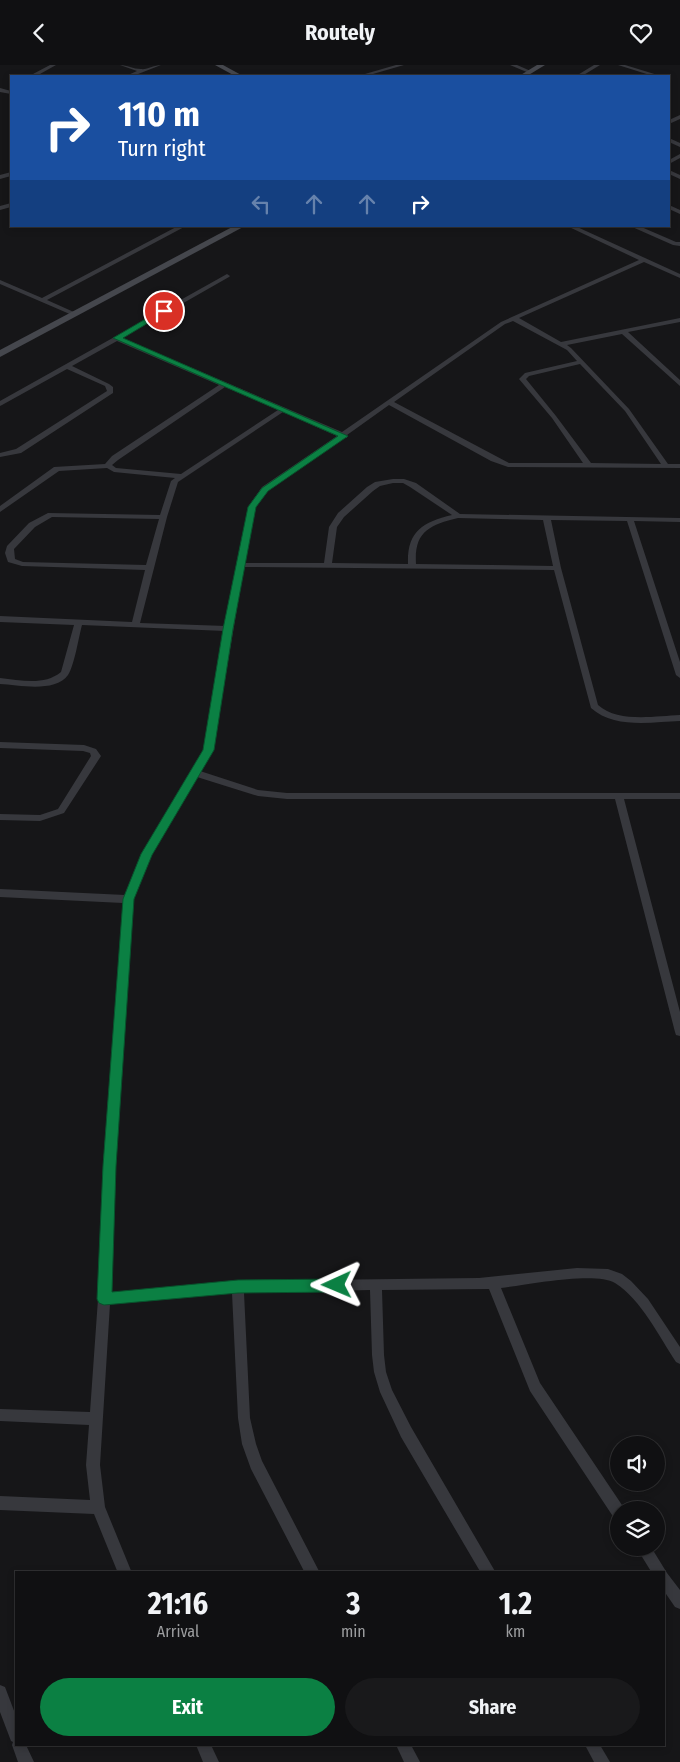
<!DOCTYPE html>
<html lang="en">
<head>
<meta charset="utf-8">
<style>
	body { margin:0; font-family:"Fira Sans Condensed",sans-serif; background:#19191b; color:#f1f3f6; height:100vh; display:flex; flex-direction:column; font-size:19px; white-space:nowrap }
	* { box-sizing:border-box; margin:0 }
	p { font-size:16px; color:#9c9d9f }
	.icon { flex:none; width:28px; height:28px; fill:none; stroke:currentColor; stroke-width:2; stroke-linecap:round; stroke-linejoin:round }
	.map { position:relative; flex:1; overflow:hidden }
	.sheet { position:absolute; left:15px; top:1506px; width:650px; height:175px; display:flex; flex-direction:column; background:#101012; border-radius:0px; box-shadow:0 2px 8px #0003,0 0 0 1px #303032 }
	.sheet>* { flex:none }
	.guide { position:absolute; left:10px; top:10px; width:660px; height:152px; border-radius:0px; box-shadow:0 2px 8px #0003,0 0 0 1px #303032; background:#1a4fa0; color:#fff; overflow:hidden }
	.fabs { position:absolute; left:610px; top:1371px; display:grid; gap:10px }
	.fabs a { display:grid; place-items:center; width:55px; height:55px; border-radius:50%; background:#101012; box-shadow:0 2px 8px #0003,0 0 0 1px #303032; font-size:25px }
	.pin { position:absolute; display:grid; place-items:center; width:42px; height:42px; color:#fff; margin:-21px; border:2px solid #fff; border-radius:50%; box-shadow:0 1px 5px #0007 }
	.me { position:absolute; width:55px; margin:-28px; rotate:269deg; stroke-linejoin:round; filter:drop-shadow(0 0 4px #0008) }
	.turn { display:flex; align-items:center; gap:18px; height:105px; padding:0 25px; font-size:22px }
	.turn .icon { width:65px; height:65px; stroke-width:2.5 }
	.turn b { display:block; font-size:35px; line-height:42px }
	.lanes { display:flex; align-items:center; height:48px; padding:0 25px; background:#0003; justify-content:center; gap:25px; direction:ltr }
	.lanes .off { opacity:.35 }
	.eta { display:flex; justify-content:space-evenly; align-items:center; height:85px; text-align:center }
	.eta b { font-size:30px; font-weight:700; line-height:35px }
	.action { display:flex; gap:10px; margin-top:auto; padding:10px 25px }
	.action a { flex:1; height:58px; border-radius:30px; background:#0b8043; color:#fff; font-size:20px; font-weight:700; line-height:58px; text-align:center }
	.action a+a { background:#19191b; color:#f1f3f6 }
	header { display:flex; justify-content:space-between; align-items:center; height:65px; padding:0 25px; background:#101012; font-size:22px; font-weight:700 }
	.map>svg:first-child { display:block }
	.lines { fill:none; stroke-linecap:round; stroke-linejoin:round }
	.street { fill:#37383d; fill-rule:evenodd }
	.secondary { fill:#45474d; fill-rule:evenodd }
	.route { fill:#0b8043; stroke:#07532c }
</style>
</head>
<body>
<header><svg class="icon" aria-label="back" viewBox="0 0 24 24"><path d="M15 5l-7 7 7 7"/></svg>Routely<svg class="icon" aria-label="heart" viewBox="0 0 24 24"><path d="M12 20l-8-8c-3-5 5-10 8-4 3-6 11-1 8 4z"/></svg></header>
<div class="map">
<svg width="680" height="1697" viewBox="0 0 680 1697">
	<rect width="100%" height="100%" fill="#161618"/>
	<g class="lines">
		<g class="street">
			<polygon points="50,0 56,0 40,9 41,11 36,11 33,9"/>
			<path d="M120,0C127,0 133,4 141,4C147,5 154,0 161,0L133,11H126L137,6Z"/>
			<polygon points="396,0 404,0 366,11 358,11"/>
			<polygon points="510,0 517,0 533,7 529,8"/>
			<polygon points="594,0 600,0 582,11 576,11"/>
			<polygon points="618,0 625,0 661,11 653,11"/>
			<polygon points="0,23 11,26 11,29 0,27"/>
			<polygon points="680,50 680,54 669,59 669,55"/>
			<polygon points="669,73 680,78 680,82 669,77"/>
			<polygon points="680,89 680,93 669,99 669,95"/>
			<polygon points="669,105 680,110 680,114 669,109"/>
			<polygon points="11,107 11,111 0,114 0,110"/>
			<polygon points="11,138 11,142 0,145 0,141"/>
			<polygon points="669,140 680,145 680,149 669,144"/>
			<polygon points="178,161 186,161 47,235 76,248 76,250 72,250 0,219 0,215 42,233"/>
			<path d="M567,161H575L680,209V213L644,197L519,253L561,277L680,253V257L628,267L680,315V321L622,269L567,280L571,283L629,344L668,399H680V403L508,402L491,396L389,340L347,370V373H343L268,426L256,442L245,498H324L329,462L338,448L367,422L375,417L393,414H404L416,418L460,449L680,453V457L634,456L680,597V613L676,610L627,456L551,455L561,503L598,640C618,658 655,651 680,650V656C652,657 614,664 591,643L554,505L244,502L213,685L200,706L258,725L287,728H680V734H624L680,947V971L676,970L675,967L615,734H287L258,731L197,712L152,789L133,834L115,1101L110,1228L238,1216L479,1213L577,1203L608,1204L622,1209L631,1216L648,1234L680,1282V1299L676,1297C660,1273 641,1234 615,1218C595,1206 526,1220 501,1223L540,1318L624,1443L625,1445H619V1455L614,1453L530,1326L489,1224L382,1225L384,1290L386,1307L392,1325L411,1362L496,1508H481L401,1372L380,1327L374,1307L372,1290L370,1225L244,1228L250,1353L256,1379L262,1396L320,1508H305L251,1404L242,1379L238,1353L232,1228L110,1239L100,1400L105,1442L132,1508H118L94,1449L0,1445V1431L90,1435L86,1400L89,1360L0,1356V1344L90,1347L98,1234L103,1101L123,838L0,832V824L125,830L142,789L203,685L225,566L82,560C79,571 74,602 68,610C55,628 19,620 0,619V613C21,615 44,621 61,607L74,560L0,557V551L132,557L145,505L22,501L8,497L5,488L7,481L29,458L48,448L160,450L171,416L175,413L114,407L107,403L59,406L0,447V441L54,402L105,399L112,391L219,320L117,276L72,301L109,319L113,322V328L21,388L0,392V388L16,384L107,326L105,321L67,304L2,340L0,341V336L227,209L230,211L229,212L122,273L342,367L501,257L639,195ZM513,256L567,285L577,296L525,308L519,314L552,353L583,398H509L394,337L505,259ZM580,299L625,346L661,399L591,398L556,351L526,314L529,311ZM225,322L278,345L181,409L116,403L112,400L118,395ZM283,347L337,371L262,422L248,442L226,561L140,558L167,452L178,417ZM393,418H403L410,422L452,450C422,457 407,467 408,499L332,498L337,462L344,452L373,426L380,421ZM52,452L159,454L146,500L23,497L15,494L14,484L35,462ZM458,453L543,455L553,501L416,499C414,467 429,460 458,453Z"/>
			<polygon points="630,161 639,161 676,177 680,177 680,181 673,180"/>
			<polygon points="0,677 84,680 96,684 101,691 64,748 40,756 0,755 0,749 40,750 58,744 91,691 90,688 83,686 0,683"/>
			<polygon points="636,1482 651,1482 667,1508 680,1525 680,1544 675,1542 664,1526 664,1508 652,1508"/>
			<polygon points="0,1620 5,1622 16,1651 16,1680 26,1680 34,1697 18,1697 12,1680 13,1677 11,1676 0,1647"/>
			<polygon points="196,1680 211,1680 219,1697 203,1697"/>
			<polygon points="396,1680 411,1680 420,1697 404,1697"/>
			<polygon points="585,1680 600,1680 610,1697 594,1697"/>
		</g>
		<g class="secondary">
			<polygon points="215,0 223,0 243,11 235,11"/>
			<polygon points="537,0 545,0 527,11 519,11"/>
			<polygon points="234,161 245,161 0,292 0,285"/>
		</g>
	</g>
	<polygon class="route" points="161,245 168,246 123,273 348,371 268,426 256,442 233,564 214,685 152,790 134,834 116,1101 112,1227 238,1215 337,1214 342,1216 344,1220 342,1225 337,1227 238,1228 104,1240 99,1238 97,1234 103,1101 123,834 141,789 203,685 223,564 248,442 262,423 338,371 113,273"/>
</svg>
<div class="fabs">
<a><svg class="icon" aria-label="sound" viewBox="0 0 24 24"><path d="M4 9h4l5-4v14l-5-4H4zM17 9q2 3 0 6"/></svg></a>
<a><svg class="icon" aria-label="layers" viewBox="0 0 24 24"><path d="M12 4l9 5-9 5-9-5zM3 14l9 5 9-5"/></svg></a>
</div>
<div class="pin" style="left:164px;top:246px;background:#d93025"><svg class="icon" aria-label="arrive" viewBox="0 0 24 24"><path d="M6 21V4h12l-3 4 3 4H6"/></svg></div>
<svg class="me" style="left:337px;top:1220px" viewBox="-20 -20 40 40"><path d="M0-17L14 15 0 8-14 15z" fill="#0b8043" stroke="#fff" stroke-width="4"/></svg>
<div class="guide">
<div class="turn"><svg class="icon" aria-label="right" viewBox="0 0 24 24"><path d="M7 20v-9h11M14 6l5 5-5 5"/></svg><div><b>110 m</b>Turn right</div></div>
<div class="lanes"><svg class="icon off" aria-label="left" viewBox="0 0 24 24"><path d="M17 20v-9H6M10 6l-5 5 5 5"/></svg><svg class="icon off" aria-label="ahead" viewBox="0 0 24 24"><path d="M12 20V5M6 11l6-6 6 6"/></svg><svg class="icon off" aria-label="ahead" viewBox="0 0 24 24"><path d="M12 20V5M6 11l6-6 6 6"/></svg><svg class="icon" aria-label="right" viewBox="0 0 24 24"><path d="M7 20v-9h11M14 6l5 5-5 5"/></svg></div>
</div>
<section class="sheet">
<div class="eta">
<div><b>21:16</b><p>Arrival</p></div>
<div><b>3</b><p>min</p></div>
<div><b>1.2</b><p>km</p></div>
</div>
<div class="action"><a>Exit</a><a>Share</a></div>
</section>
</div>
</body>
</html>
